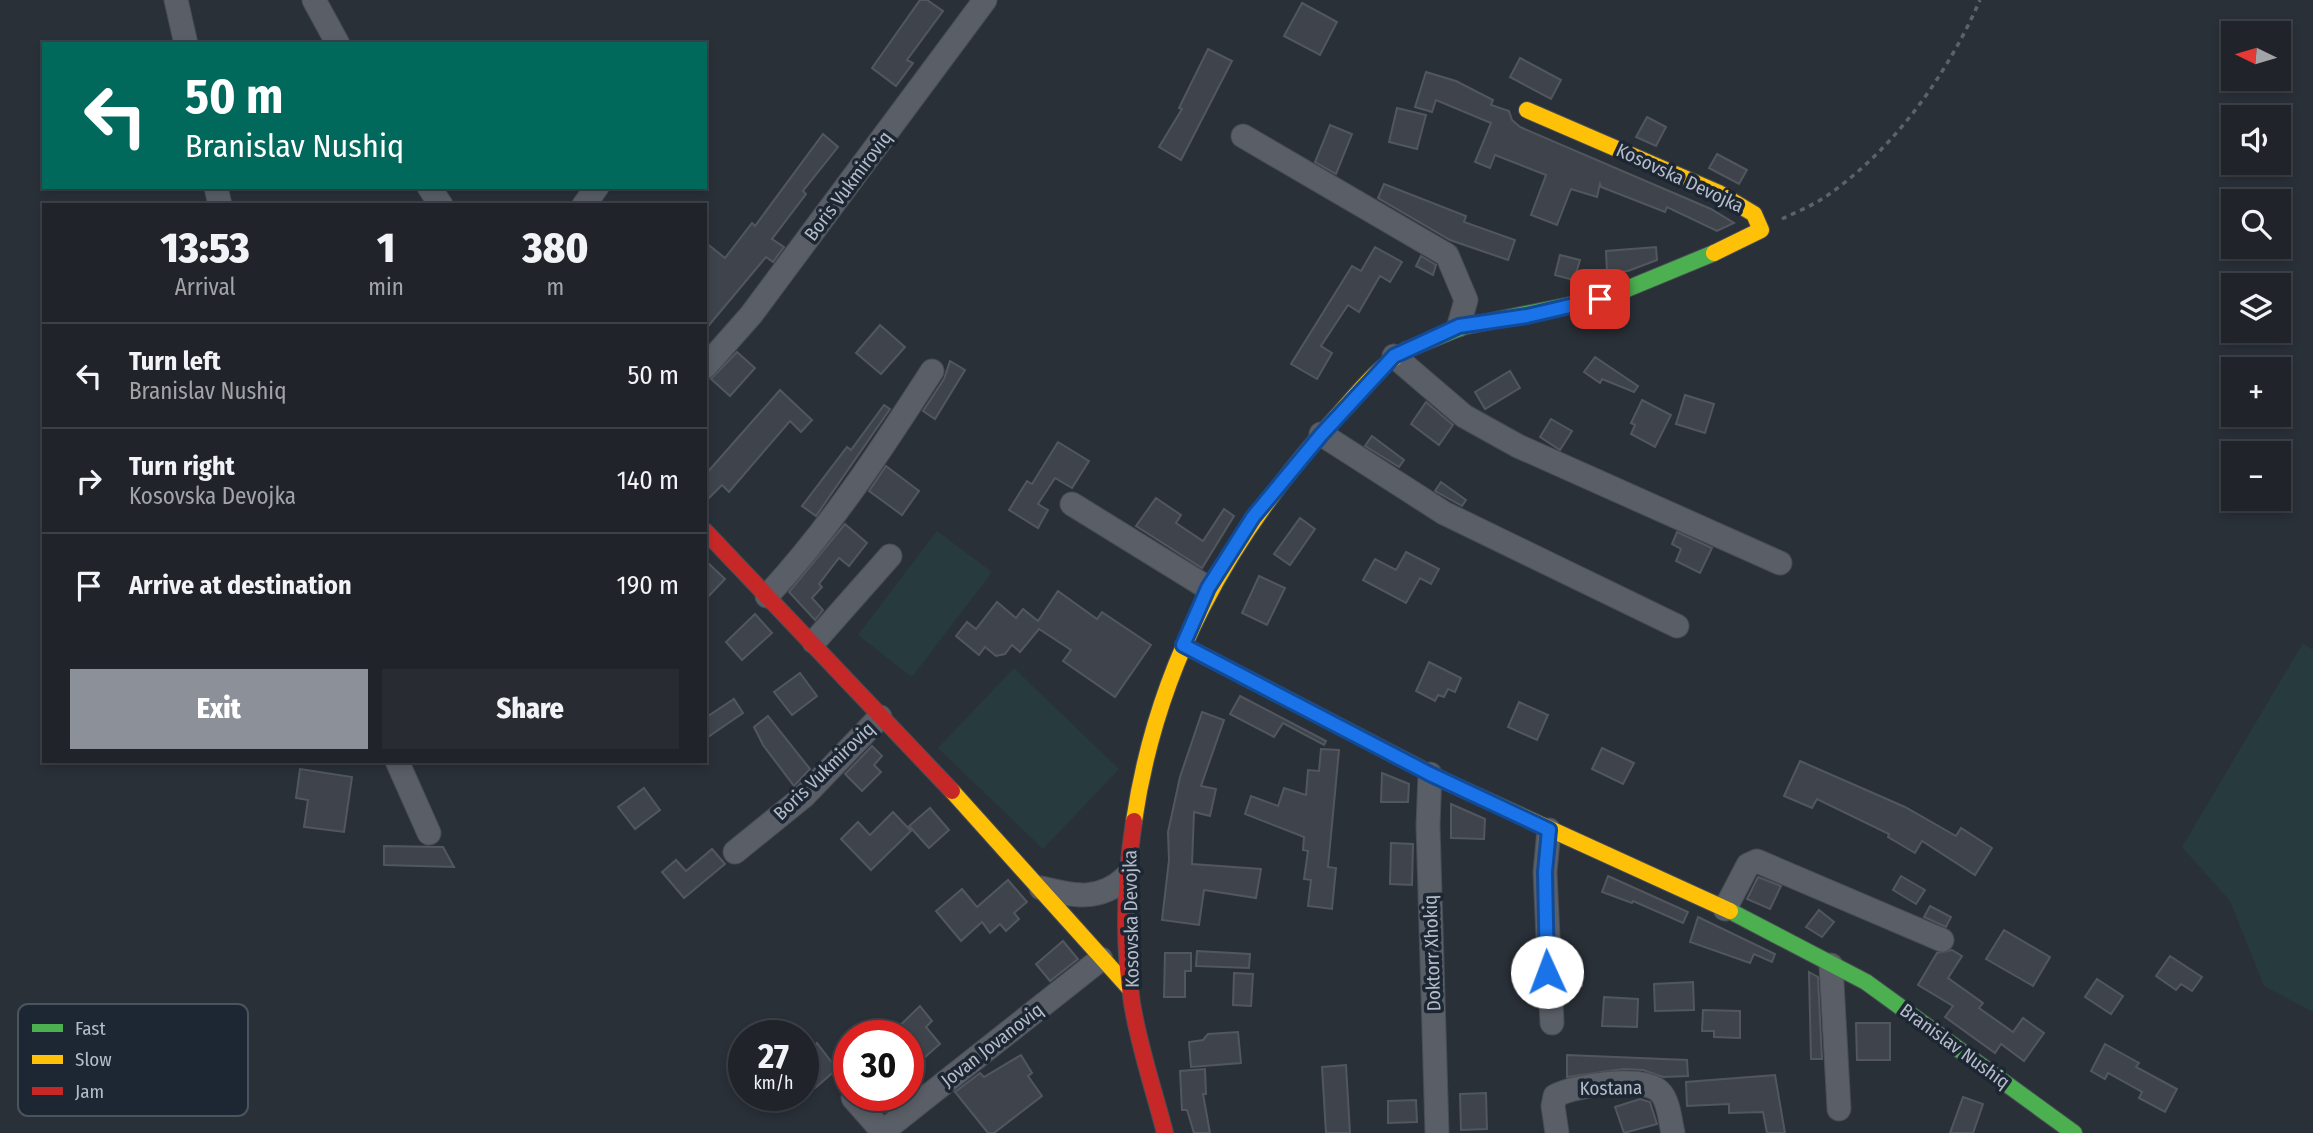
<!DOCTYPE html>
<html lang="en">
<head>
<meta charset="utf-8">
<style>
	body { margin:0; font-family:"Fira Sans Condensed",sans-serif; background:#282c32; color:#f1f3f6; height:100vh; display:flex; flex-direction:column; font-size:26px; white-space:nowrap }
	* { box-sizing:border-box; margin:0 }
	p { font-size:23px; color:#a2a4a8 }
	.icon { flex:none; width:38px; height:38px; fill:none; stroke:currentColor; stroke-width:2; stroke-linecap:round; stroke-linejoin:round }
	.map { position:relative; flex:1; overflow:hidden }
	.drawer { position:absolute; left:42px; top:203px; width:665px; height:560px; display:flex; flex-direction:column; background:#20242a; border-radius:0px; box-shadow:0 4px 10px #0003,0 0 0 2px #3d4147 }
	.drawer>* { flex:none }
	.top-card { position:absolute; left:42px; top:42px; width:665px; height:147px; border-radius:0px; box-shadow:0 4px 10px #0003,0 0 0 2px #3d4147; background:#00695c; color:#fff; overflow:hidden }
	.needle { width:46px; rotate:275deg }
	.tools { position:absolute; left:2221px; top:21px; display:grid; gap:14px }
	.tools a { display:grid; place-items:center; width:70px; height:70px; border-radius:0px; background:#20242a; box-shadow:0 4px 10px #0003,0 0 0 2px #3d4147; font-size:35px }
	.speed { position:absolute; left:728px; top:1020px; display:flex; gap:14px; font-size:35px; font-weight:700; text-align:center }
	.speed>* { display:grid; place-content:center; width:91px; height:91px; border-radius:50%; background:#20242a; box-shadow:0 4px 10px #0003,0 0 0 2px #3d4147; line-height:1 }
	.speed small { font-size:18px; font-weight:400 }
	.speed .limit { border:10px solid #d22; background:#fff; color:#111 }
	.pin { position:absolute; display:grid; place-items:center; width:60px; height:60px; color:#fff; margin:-30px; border-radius:14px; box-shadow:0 4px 10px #0006 }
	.me { position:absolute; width:77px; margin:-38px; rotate:358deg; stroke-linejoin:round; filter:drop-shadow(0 0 5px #0008) }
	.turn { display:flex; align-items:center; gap:24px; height:147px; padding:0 28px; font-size:32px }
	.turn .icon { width:91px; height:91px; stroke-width:2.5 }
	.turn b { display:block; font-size:49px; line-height:60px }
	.eta { display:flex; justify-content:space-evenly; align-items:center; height:119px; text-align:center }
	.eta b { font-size:42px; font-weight:800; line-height:49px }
	.primary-button { display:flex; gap:14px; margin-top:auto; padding:14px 28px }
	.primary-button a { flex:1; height:80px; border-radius:0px; background:#8c9099; color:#fff; font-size:28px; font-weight:800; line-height:80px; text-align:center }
	.primary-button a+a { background:#282c32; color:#f1f3f6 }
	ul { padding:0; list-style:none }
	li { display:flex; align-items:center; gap:21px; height:105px; padding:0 28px; border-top:2px solid #3d4147 }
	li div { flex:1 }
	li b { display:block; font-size:26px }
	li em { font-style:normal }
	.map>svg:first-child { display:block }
	.green { fill:#273a3e }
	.building { fill:#3f444c; stroke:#52575f; stroke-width:2 }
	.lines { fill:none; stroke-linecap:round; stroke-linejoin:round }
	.street-casing { stroke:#484c55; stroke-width:25 }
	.fast-casing { stroke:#484c55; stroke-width:18 }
	.slow-casing { stroke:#484c55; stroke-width:18 }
	.jam-casing { stroke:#484c55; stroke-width:18 }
	.path { stroke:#5c6268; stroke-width:3.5; stroke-dasharray:5 5; stroke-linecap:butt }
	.street { stroke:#5a5e66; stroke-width:23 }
	.fast { stroke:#4caf50; stroke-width:16 }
	.slow { stroke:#ffc107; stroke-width:16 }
	.jam { stroke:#c62828; stroke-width:16 }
	.route-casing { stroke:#114b97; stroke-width:18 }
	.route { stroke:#1a73e8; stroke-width:12 }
	.labels { text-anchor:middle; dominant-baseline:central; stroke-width:7; stroke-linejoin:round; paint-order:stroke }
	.street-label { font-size:19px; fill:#b4bcc9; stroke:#1d2633 }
	.key { fill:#1d2633; stroke:#4a5360; stroke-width:2 }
	.key-label { font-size:19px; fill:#b4bcc9 }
</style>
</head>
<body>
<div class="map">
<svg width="2313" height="1133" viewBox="0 0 2313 1133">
	<rect width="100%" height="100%" fill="#2a3038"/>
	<g class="green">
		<polygon points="937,531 992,572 912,677 858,635"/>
		<polygon points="2303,643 2313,650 2313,1012 2264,986 2230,901 2182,847"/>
		<polygon points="1014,668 1119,769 1043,849 938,748"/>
	</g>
	<g class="building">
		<polygon points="920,0 927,0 943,11 907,60 913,63 896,86 872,68"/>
		<polygon points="1302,3 1337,22 1320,55 1284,36"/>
		<polygon points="1208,49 1232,61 1181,160 1159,147 1182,109 1179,108"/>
		<polygon points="1520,58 1561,80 1551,99 1510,77"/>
		<polygon points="1426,72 1456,81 1493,100 1491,105 1509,111 1512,120 1520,127 1711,209 1734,223 1717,231 1667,207 1665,212 1601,187 1600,184 1597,197 1571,189 1557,225 1531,215 1546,175 1495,155 1490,168 1475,162 1491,123 1436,100 1432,112 1415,107"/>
		<polygon points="1397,108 1426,115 1417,149 1389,142"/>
		<polygon points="1647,117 1666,127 1656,146 1636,137"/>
		<polygon points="1330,125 1352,134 1336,174 1315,162"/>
		<polygon points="823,134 838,147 803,191 806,194 772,239 784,247 773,262 766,257 705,330 705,242 725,258 752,223 755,226"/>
		<polygon points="1717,154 1747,170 1739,184 1709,168"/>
		<polygon points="1384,184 1466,216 1464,222 1515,240 1508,260 1450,240 1378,198"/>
		<polygon points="1375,247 1402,262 1390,282 1380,276 1359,312 1348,305 1321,346 1332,353 1317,379 1291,364 1352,266 1361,271"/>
		<polygon points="1656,247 1657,260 1628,271 1607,273 1606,251"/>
		<polygon points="1560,255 1580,260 1574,280 1555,275"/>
		<polygon points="1421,256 1436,265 1433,275 1416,266"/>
		<polygon points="880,325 905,347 881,374 856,353"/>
		<polygon points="737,352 755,368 730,396 711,379"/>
		<polygon points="1595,357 1638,386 1634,392 1602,379 1600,383 1584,372"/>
		<polygon points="950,361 965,370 935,419 923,411 944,379"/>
		<polygon points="1510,371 1520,388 1485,409 1475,392"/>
		<polygon points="780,390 812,420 801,432 790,421 729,492 722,485 705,502 705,475"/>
		<polygon points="1685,395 1714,404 1705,433 1676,424"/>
		<polygon points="1642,400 1671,415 1655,447 1631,434 1635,425 1631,423"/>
		<polygon points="1426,402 1453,425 1439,445 1411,424"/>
		<polygon points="884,405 890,409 816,516 802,506 847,447 851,450"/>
		<polygon points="1551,419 1572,431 1560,450 1540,437"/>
		<polygon points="1372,436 1404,460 1399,467 1365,446"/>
		<polygon points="1058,442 1089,461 1072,488 1055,478 1038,504 1048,510 1038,528 1009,510 1027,481 1032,484"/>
		<polygon points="886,466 919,491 902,515 869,491"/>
		<polygon points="1441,482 1466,500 1462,506 1435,491"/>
		<polygon points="1156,498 1181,515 1176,523 1203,541 1224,509 1234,516 1202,568 1136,526"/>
		<polygon points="1300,518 1315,529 1290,565 1274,554"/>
		<polygon points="845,524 867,543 849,566 839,558 819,584 822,587 812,598 823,610 815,620 789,592"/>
		<polygon points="1677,532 1712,548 1700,573 1676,561 1681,549 1672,544"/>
		<polygon points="1406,552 1439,569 1431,584 1420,578 1406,603 1363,580 1375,559 1396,570"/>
		<polygon points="705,560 725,579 705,600"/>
		<polygon points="1259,576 1285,588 1267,625 1242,613"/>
		<polygon points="1058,591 1097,619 1102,612 1151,645 1115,697 1063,661 1071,650 1039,629 1020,652 1012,645 1005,654 996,656 985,647 979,655 956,636 967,622 976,629 997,602 1016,618 1023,609 1038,621"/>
		<polygon points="755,614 772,633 742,660 726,642"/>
		<polygon points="1429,662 1461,678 1455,692 1448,689 1444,697 1438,695 1435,701 1416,691"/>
		<polygon points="800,673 817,696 792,715 774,692"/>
		<polygon points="1240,696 1326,741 1324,745 1283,723 1274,737 1230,714"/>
		<polygon points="734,699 743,713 705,739 705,718"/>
		<polygon points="1519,702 1548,715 1537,740 1508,727"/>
		<polygon points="1202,712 1224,720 1201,786 1216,789 1210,816 1194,812 1192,864 1261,869 1256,898 1204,890 1199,925 1162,920 1169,860 1168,832 1180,777"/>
		<polygon points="768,716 810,769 794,786 763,745 754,727"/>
		<polygon points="872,746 882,756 874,765 881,772 862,791 845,774"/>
		<polygon points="1602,748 1634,763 1623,784 1592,769"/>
		<polygon points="1321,749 1339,750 1328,867 1336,868 1332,909 1308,906 1311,880 1304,879 1308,851 1303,850 1304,837 1245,814 1251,796 1278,806 1284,788 1306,795 1308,770 1319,771"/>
		<polygon points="1800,761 1905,807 1956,836 1961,828 1992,848 1975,875 1922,841 1915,853 1888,837 1889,834 1817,799 1812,808 1784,796"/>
		<polygon points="300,769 352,777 344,832 304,827 308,800 296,798"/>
		<polygon points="1382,773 1409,784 1408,802 1381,802"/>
		<polygon points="644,788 660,810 635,829 618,807"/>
		<polygon points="1451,804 1485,819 1484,839 1451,838"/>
		<polygon points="930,808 949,830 929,848 909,826"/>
		<polygon points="893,812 911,831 871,870 841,839 858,822 870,835"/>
		<polygon points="1391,843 1413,844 1412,885 1390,884"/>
		<polygon points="384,846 443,847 454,867 384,865"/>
		<polygon points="712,849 725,864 684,898 662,872 676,860 686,871"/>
		<polygon points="1608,876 1688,912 1683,923 1633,901 1632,903 1602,892"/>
		<polygon points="1901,876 1925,890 1916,904 1893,890"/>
		<polygon points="1758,877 1781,886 1770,909 1747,899"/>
		<polygon points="1008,880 1027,902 1014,913 1019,919 1006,931 1000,924 990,933 982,922 961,941 936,911 962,889 977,907"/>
		<polygon points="1930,906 1951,917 1946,927 1924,917"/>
		<polygon points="1819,910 1834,922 1822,937 1806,927"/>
		<polygon points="1698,917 1775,954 1772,962 1754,954 1750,963 1690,942"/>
		<polygon points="2004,930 2050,957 2033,986 1986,959"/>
		<polygon points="1063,941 1078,959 1050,981 1036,964"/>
		<polygon points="1952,950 1962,956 1948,978 1983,1003 1979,1008 2013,1032 2023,1018 2044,1033 2024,1061 2001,1044 1995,1053 1945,1017 1953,1006 1918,985 1937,953"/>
		<polygon points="1197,951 1250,954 1249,968 1196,966"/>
		<polygon points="1165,953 1191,953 1191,971 1185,971 1185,997 1164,997"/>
		<polygon points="1565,956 1582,960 1582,986 1566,987"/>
		<polygon points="2170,956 2202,977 2192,991 2181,984 2176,990 2156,976"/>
		<polygon points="1809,972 1818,977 1822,1059 1811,1059"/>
		<polygon points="1234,973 1253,974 1251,1006 1233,1005"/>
		<polygon points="2097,979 2123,996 2111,1014 2085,997"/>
		<polygon points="1693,982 1694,1010 1655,1011 1654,984"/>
		<polygon points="1604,997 1638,999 1637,1027 1602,1026"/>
		<polygon points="920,1006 932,1021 926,1027 940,1044 925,1057 908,1036 889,1036"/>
		<polygon points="1703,1010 1740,1011 1740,1038 1714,1037 1714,1031 1702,1031"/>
		<polygon points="1856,1023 1890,1023 1890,1060 1857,1060"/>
		<polygon points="1238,1032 1241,1063 1191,1067 1189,1042 1203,1040 1208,1034"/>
		<polygon points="817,1043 837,1069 815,1088 803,1073 803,1055"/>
		<polygon points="2105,1044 2139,1063 2136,1067 2177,1089 2165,1112 2139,1098 2142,1092 2108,1073 2105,1079 2091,1071"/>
		<polygon points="1021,1055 1032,1073 1028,1076 1042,1096 994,1133 988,1133 955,1092 980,1073 984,1077"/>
		<polygon points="1567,1055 1687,1060 1688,1076 1663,1077 1643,1070 1624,1069 1567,1077"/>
		<polygon points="1346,1065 1350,1133 1326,1133 1322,1067"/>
		<polygon points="1205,1069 1206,1094 1203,1094 1210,1133 1194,1133 1187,1110 1182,1110 1180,1071"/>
		<polygon points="1775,1075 1785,1133 1767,1133 1763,1112 1729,1113 1729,1104 1687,1106 1686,1082"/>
		<polygon points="1486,1093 1487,1129 1461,1130 1460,1094"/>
		<polygon points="871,1096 906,1096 885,1112"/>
		<polygon points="1963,1097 1983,1104 1973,1133 1950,1133"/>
		<polygon points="1640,1099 1650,1102 1657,1124 1624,1133 1615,1107"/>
		<polygon points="1416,1100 1417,1122 1388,1123 1388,1101"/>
	</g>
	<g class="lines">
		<g class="street-casing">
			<g id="street">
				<polyline points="176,0 186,44"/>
				<polyline points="314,0 338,44"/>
				<polyline points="1243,136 1447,255 1466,300 1459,325"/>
				<polyline points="216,187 220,205"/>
				<polyline points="429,187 441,205"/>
				<polyline points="584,205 597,187"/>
				<polyline points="1394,356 1464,416 1518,446 1780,563"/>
				<polyline points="705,367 751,315 985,0"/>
				<polyline points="1321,434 1444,513 1677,626"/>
				<polyline points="1072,504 1208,588"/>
				<path d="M767,596C831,527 881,450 932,371"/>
				<polyline points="814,642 890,556"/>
				<polyline points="397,761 429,833"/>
				<polyline points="1430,774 1428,825 1437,1133"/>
				<polyline points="1549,830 1545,872 1552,1023"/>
				<polyline points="735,852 804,796 880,717"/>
				<path d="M1041,888C1073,896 1100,902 1126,877"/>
				<polyline points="1725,909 1748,865 1757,861 1942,940"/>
				<polyline points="1831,965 1839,1109"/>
				<polyline points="853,1098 884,1133"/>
				<polyline points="881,1133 1101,959"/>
				<path d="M1557,1133L1553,1106L1555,1096C1574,1085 1644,1075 1660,1092C1669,1101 1670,1121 1673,1133"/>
			</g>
		</g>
		<g class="fast-casing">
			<g id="fast">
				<polyline points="1406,350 1462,327 1605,298 1714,253"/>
				<polyline points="1730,911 1866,982 2074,1133"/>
			</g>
		</g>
		<g class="slow-casing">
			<g id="slow">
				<polyline points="1527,110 1719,193 1754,214 1761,230 1714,253"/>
				<polyline points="1447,782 1730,911"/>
				<polyline points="952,791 1130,989"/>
				<path d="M1134,821C1157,665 1227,540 1331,423C1354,398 1377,367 1406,350"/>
			</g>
		</g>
		<g class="jam-casing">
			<g id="jam">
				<polyline points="705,531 952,791"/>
				<polyline points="1183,645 1447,782"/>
				<path d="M1134,821C1125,880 1123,944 1132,1003C1139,1047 1154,1090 1165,1133"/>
			</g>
		</g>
		<path class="path" d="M1782,219C1796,212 1812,206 1825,197C1894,150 1947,75 1980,0"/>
		<use href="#street" class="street"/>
		<use href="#fast" class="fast"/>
		<use href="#slow" class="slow"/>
		<use href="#jam" class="jam"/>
	</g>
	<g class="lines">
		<g class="route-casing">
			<polyline id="route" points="1547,972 1545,872 1549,830 1430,774 1183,645 1208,588 1253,517 1321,435 1394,356 1459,326 1527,316 1600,299"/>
		</g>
		<use href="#route" class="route"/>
	</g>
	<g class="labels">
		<g class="street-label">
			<text transform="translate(1680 178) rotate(25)">Kosovska Devojka</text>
			<text transform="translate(848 186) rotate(-53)">Boris Vukmiroviq</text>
			<text transform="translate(824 771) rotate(-44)">Boris Vukmiroviq</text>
			<text transform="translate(1131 919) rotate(-91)">Kosovska Devojka</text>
			<text transform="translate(1432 953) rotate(-92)">Doktorr Xhokiq</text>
			<text transform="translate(992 1045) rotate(-38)">Jovan Jovanoviq</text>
			<text transform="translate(1955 1046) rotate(36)">Branislav Nushiq</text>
			<text transform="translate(1611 1088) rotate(-1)">Kostana</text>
		</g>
	</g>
	<rect x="18" y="1004" width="230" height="112" rx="10" class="key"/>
	<rect x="32" y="1024" width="31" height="8" fill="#4caf50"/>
	<rect x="32" y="1055" width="31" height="9" fill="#ffc107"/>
	<rect x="32" y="1087" width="31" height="8" fill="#c62828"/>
	<g class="key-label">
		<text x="75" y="1035">Fast</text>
		<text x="75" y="1066">Slow</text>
		<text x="75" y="1098">Jam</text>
	</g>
</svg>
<div class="tools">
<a><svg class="needle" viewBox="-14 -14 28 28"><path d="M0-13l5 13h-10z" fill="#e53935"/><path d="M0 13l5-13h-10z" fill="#a2a4a8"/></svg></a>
<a><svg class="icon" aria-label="sound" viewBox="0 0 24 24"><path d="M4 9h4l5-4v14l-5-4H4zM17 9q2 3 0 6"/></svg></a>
<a><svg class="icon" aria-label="search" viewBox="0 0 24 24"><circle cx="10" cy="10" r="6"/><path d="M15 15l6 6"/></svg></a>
<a><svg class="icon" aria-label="layers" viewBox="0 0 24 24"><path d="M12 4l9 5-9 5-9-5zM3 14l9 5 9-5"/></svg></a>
<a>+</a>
<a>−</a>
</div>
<div class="speed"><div>27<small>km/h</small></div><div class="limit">30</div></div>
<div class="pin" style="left:1600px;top:299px;background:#d93025"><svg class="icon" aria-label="arrive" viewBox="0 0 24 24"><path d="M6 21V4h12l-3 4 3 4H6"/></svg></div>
<svg class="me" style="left:1547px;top:972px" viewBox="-20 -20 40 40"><circle r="19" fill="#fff"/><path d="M0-13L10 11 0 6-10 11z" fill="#1a73e8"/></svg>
<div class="top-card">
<div class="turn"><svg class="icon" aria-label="left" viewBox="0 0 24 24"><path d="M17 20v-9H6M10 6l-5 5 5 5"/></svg><div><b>50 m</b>Branislav Nushiq</div></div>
</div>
<section class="drawer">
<div class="eta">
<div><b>13:53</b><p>Arrival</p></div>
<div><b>1</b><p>min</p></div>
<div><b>380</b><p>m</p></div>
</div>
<ul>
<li><svg class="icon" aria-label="left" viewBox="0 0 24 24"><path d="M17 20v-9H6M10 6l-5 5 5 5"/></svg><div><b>Turn left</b><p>Branislav Nushiq</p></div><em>50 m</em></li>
<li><svg class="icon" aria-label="right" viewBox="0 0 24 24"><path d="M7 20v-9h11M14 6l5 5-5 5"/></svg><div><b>Turn right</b><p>Kosovska Devojka</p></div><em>140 m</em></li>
<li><svg class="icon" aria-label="arrive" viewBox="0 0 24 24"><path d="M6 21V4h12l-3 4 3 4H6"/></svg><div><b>Arrive at destination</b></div><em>190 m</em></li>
</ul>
<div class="primary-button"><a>Exit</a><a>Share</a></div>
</section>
</div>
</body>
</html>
